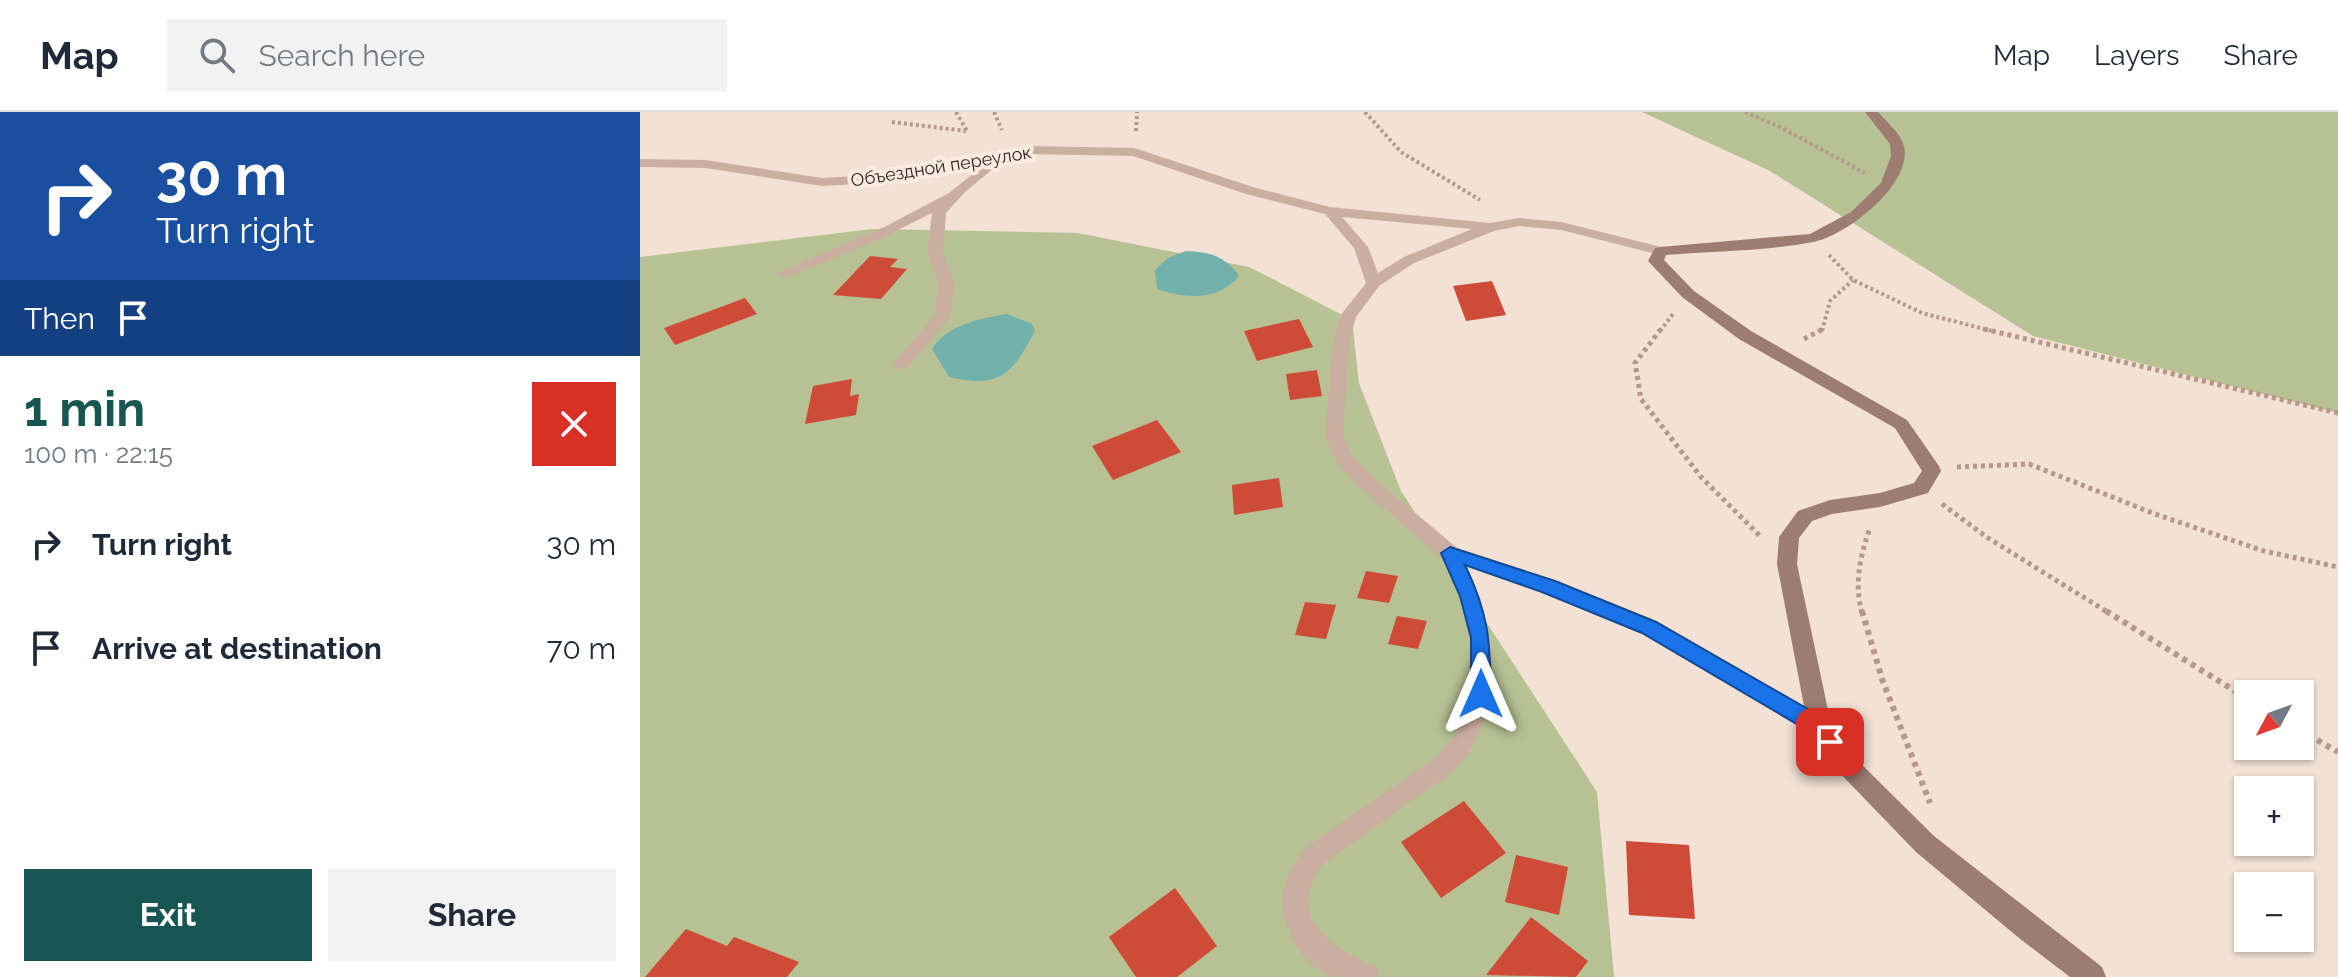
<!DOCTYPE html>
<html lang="en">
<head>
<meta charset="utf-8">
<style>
	body { margin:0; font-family:Raleway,sans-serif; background:#f2f2f3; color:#1f2937; height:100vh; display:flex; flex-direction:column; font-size:30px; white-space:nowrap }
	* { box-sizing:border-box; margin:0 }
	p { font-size:26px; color:#747a83 }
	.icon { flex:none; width:44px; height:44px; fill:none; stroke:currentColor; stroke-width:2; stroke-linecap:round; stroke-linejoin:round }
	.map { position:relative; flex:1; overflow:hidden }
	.side { display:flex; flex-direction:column; background:#fff; width:640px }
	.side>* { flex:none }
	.top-card { background:#1a4fa0; color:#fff; overflow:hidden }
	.needle { width:52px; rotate:229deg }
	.tools { position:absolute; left:1594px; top:568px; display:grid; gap:16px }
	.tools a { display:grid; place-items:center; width:80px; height:80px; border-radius:0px; background:#fff; box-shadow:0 2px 6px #0004; font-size:40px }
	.pin { position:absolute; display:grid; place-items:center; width:68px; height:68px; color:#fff; margin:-34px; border-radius:16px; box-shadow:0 4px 12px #0006 }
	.me { position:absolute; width:88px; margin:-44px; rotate:0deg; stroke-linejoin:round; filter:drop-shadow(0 0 6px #0008) }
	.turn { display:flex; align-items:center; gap:28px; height:168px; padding:0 24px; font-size:36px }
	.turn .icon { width:104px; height:104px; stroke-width:2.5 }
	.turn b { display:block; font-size:56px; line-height:68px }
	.then { display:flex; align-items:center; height:76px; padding:0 24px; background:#0003; gap:16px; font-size:30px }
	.round { display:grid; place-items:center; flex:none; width:84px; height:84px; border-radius:0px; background:#f2f2f3 }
	.headline { display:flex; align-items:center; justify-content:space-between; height:136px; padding:0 24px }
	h1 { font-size:48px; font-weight:700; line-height:60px; color:#185654 }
	.action { display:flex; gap:16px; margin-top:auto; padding:16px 24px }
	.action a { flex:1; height:92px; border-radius:0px; background:#185654; color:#fff; font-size:32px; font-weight:700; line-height:92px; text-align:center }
	.action a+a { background:#f2f2f3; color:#1f2937 }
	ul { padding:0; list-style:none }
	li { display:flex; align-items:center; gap:24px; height:104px; padding:0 24px }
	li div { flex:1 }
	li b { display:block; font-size:30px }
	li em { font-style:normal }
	header { display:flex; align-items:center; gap:48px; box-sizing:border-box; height:112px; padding:0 40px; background:#fff; border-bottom:2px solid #e0e1e3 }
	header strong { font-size:38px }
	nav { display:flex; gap:44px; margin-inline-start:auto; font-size:28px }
	.search { width:560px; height:72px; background:#f2f2f3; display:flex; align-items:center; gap:20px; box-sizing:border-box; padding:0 28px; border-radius:0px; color:#747a83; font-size:30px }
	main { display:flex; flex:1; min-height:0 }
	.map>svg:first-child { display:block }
	.green { fill:#b7c194 }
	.water { fill:#72b0ac }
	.building { fill:#cd4b37 }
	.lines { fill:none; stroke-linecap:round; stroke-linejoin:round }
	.path-far2 { stroke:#b5988b; stroke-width:4; stroke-dasharray:3 3; stroke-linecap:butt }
	.path-far1 { stroke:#b5988b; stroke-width:5; stroke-dasharray:4 4; stroke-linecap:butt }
	.path { stroke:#b5988b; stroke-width:6; stroke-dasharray:5 5; stroke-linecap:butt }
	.lane { fill:#caafa0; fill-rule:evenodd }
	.street { fill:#caafa0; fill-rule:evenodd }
	.secondary { fill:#9d7d72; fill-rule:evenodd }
	.route { fill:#1a73e8; stroke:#114b97; stroke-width:2 }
	.labels { text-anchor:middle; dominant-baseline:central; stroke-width:8; stroke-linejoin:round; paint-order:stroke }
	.far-street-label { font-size:18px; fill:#332724; stroke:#faebe0 }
</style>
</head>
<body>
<header>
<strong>Map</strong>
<div class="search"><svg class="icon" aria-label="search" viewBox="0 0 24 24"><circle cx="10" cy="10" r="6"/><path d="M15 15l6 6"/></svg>Search here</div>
<nav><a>Map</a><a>Layers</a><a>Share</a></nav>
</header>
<main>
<section class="side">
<div class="top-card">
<div class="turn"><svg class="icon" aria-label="right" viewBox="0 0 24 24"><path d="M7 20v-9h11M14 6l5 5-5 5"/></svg><div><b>30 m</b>Turn right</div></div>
<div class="then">Then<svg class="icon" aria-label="arrive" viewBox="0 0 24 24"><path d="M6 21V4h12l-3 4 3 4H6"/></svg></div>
</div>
<div class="headline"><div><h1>1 min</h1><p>100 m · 22:15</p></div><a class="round" style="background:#d93025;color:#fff"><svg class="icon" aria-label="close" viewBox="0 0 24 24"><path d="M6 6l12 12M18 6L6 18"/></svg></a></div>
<ul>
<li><svg class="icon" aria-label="right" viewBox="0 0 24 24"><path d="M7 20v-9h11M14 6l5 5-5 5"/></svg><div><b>Turn right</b></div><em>30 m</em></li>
<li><svg class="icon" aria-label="arrive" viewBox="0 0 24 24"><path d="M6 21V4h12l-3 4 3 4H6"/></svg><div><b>Arrive at destination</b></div><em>70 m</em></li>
</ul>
<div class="action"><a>Exit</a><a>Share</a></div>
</section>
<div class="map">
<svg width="1698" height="865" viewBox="0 0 1698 865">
	<rect width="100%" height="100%" fill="#f2e1d4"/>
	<g class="green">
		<polygon points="1002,0 1698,0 1698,301 1393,224 1130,59"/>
		<polygon points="232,117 438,121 609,155 712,208 719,271 761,379 957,680 974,865 0,865 0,145"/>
	</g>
	<g class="water">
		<path d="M546,139C570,140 585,144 599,164C579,189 545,187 517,177L515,158L528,146Z"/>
		<path d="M367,202L392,212L395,219C372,262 360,277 309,265L292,237C306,213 341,206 367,202Z"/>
	</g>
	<g class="building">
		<polygon points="230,144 258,147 250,155 267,157 241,187 193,183"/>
		<polygon points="852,169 866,203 826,209 813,174"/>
		<polygon points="105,186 117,202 35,233 24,216"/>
		<polygon points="659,207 673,235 617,249 604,219"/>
		<polygon points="677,258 682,284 650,288 646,262"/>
		<polygon points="212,267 210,284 219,282 216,303 165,312 173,274"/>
		<polygon points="517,308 541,340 473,368 452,334"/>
		<polygon points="639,366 643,395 594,403 592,373"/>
		<polygon points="726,459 758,464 749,491 717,486"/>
		<polygon points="665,490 696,493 686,527 655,523"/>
		<polygon points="757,504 787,509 778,537 748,532"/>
		<polygon points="824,689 866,741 801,786 761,730"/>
		<polygon points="986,729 1049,733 1055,807 989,803"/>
		<polygon points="876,743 928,755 919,803 865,790"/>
		<polygon points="535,776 577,834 537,865 496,865 469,825"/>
		<polygon points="891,805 948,849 936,865 846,863"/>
		<polygon points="46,817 87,834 94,825 159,850 147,865 5,865"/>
	</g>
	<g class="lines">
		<g class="path-far2">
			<polyline points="316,0 327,19"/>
			<polyline points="354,0 362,18"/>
			<polyline points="725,0 761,40 840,88"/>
			<polyline points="1105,0 1140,15 1225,61"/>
			<polyline points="252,10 326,19"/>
			<polyline points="496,19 497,0"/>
			<polyline points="1189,143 1213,168 1282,201 1352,219"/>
			<polyline points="1020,219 1033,202"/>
			<polyline points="1182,219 1190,189 1213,168"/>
		</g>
		<g class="path-far1">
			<polyline points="1021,217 995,251 1001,287 1061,365 1122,426"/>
			<polyline points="1344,217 1698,301"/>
			<polyline points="1164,227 1183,217"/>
			<polyline points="1317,355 1389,352 1515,402 1624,439 1698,455"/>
			<polyline points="1302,392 1348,426 1469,501"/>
			<path d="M1222,501C1214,472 1220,444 1230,416"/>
		</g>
		<g class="path">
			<polyline points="1222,499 1242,567 1290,691"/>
			<polyline points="1466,499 1608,587"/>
			<polyline points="1660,618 1698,640"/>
		</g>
		<polygon class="lane" points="360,40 367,44 365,47 326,79 306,101 303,142 314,168 311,204 266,257 254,257 252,253 295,203 298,168 287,142 292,101 234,130 150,164 140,164 137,161 244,115 309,81"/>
		<path class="street" d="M389,34L494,36L616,76L690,95L850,111L879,106L921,110L1025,136V142L1020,143L921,118L879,114L854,119L774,151L739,174L716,205L709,232L703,324L712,343L733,365L817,436L915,468L1017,509L1188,608L1192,615L1188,622L1180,625L1172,622L1001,521L901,480L826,454C857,520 868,596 817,655C807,667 790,675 778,684C746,707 715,730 683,752C644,806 690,835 736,855L740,865C726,865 709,865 696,865C663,859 638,810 643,780C646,764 655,749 665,736L799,643L822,612L830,582V526L820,484L802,446L719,375L697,351L685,324L693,232L700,204L726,171L714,136L685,102L606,82L493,44L389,42L219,72L182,74L65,56L0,55V47L65,48L182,66L219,64ZM702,105L832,117L764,145L738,161L728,135Z"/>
		<path class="secondary" d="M1225,0H1238C1246,9 1261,22 1264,34C1273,72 1206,124 1173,130C1126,139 1074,139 1026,143L1024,148L1054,179L1111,219L1267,308L1299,354L1301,359L1288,381L1240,395L1192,402L1172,409L1159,426L1157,452L1191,612L1208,639L1294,724L1462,855L1466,865H1430L1379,826L1276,740L1192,653L1168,615L1137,452L1139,425L1158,399L1190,388L1240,381L1274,371L1282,359L1255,316L1099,227L1042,185L1008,149L1015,136L1020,135L1170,122L1211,100L1241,71L1251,44L1250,32Z"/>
	</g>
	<path class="route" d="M810,435L915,469L1016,510L1187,608L1200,630L1197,637C1183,642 1179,632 1172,621L1002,521L902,480L825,453C849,503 850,528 851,582L848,588L841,591L834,588L831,582V526L820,484L801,441Z"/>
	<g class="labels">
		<g class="far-street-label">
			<text transform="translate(301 54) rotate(-9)">Объездной переулок</text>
		</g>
	</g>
</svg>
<div class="tools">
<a><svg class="needle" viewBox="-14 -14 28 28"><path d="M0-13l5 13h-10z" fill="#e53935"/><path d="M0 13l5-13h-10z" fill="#747a83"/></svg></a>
<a>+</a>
<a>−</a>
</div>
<div class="pin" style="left:1190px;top:630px;background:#d93025"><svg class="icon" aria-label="arrive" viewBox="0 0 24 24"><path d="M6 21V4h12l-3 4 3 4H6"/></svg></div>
<svg class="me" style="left:841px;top:582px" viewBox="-20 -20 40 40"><path d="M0-17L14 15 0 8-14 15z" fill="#1a73e8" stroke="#fff" stroke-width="4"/></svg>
</div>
</main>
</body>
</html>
